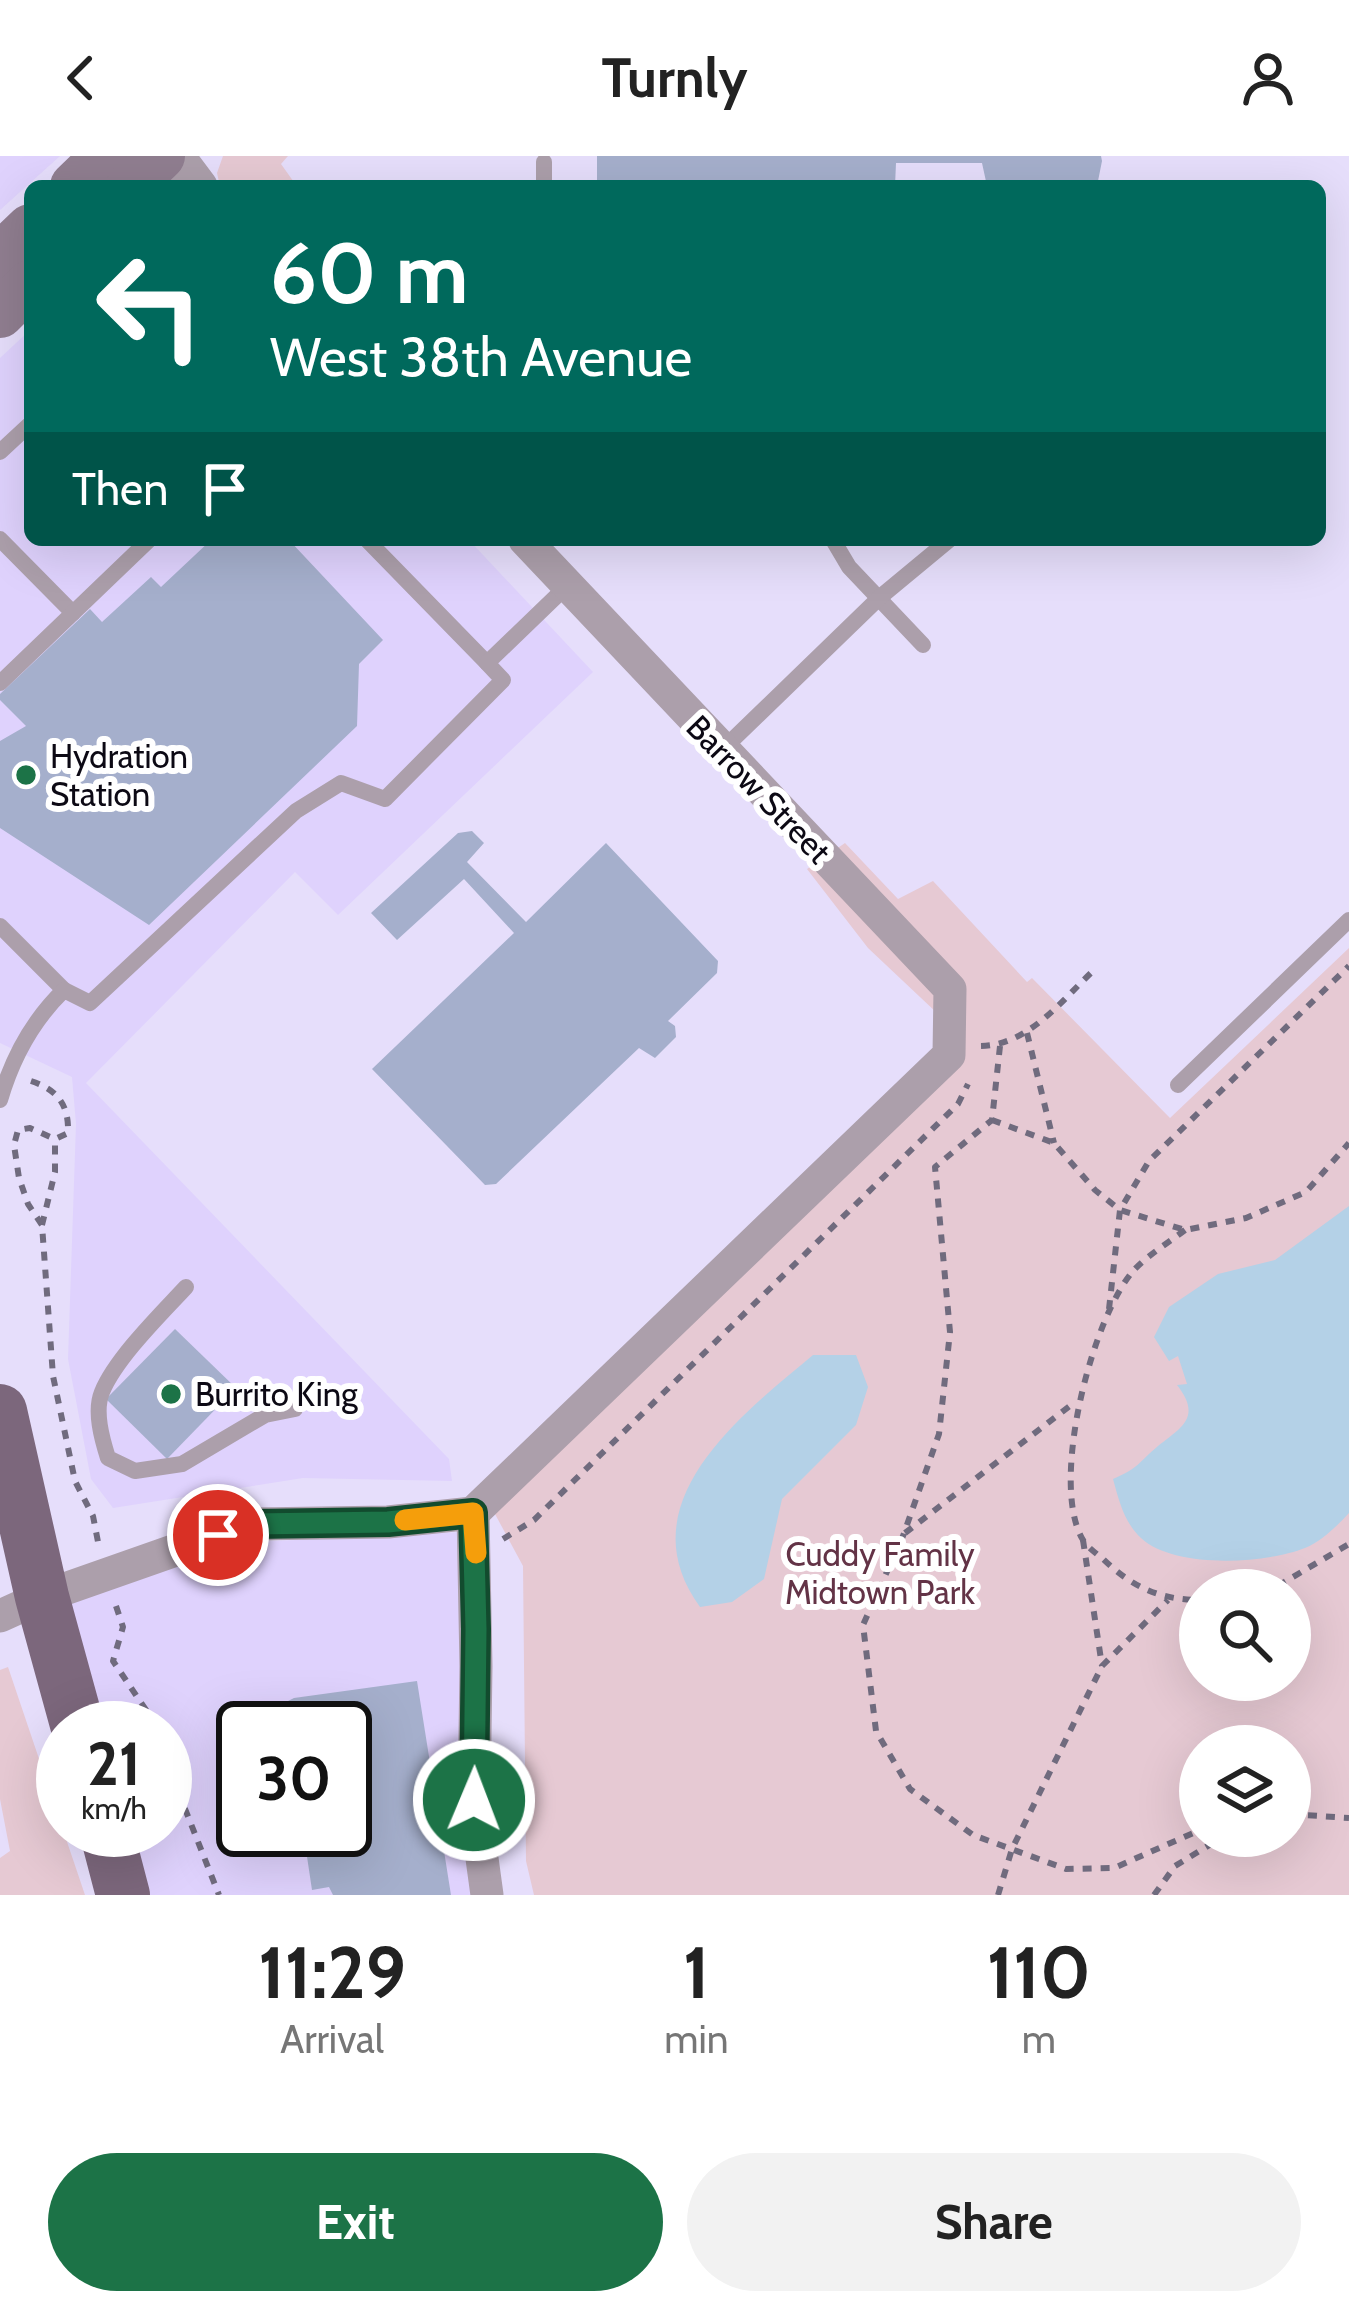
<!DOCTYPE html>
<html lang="en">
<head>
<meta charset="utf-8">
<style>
	body { margin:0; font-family:Cabin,sans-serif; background:#f2f2f2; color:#222; height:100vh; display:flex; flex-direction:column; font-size:45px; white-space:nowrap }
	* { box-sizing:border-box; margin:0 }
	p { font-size:39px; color:#767676 }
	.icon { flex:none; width:66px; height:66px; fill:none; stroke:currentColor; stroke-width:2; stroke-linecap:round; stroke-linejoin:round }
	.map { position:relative; height:1739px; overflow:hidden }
	.drawer { display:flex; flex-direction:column; background:#fff; flex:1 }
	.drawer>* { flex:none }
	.banner { position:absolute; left:24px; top:24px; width:1302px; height:366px; border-radius:18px; box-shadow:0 12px 48px #0002; background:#00695c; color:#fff; overflow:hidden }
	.buttons { position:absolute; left:1179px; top:1413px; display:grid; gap:24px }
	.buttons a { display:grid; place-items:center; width:132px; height:132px; border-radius:50%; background:#fff; box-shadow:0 12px 48px #0002; font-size:60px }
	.speed { position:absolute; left:36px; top:1545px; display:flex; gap:24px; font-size:60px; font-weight:700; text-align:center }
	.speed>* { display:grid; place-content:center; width:156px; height:156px; border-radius:50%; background:#fff; box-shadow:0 12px 48px #0002; line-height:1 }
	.speed small { font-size:30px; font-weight:400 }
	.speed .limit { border:6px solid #111; border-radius:18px; background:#fff; color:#111 }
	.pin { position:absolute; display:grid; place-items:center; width:102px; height:102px; color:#fff; margin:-51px; border:6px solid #fff; border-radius:50%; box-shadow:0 3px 12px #0007 }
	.me { position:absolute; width:132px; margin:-66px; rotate:1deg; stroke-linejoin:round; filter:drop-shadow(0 0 9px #0008) }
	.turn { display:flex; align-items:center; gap:42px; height:252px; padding:0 48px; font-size:54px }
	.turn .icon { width:156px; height:156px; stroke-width:2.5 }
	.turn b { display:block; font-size:84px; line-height:102px }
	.then { display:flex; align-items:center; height:114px; padding:0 48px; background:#0003; gap:24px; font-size:45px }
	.eta { display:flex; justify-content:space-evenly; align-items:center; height:204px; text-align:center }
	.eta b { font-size:72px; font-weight:700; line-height:84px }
	.cta { display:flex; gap:24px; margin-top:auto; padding:24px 48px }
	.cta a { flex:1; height:138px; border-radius:72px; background:#1c7347; color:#fff; font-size:48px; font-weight:700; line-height:138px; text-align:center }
	.cta a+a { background:#f2f2f2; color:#222 }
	header { display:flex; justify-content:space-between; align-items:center; height:156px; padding:0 48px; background:#fff; font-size:54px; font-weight:700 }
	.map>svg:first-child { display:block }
	.built { fill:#dfd2fd; fill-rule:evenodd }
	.green { fill:#e6c9d3; fill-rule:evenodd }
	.water { fill:#b4d1e7 }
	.building { fill:#a5afcc }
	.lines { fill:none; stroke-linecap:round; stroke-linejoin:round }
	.path { stroke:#706b7e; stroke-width:6; stroke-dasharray:9 9; stroke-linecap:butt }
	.lane { stroke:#ac9fab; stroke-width:16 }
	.street { stroke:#ac9fab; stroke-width:33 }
	.secondary { stroke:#907e90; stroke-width:48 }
	.primary { stroke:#7c677c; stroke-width:54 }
	.route-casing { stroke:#124b2e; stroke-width:30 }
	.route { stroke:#1c7347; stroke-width:21 }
	.slow { stroke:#f59e0b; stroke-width:21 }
	.poi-dot { fill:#1c7347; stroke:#fff; stroke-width:4.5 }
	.labels { text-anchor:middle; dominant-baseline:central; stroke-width:12; stroke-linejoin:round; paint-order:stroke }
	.poi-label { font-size:33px; fill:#0c0914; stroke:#fff; text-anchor:start }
	.street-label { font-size:33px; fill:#0c0914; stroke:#fff }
	.park-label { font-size:33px; fill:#633346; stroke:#fff }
</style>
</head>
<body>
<header><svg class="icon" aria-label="back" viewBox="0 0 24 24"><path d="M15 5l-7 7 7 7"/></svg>Turnly<svg class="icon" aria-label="person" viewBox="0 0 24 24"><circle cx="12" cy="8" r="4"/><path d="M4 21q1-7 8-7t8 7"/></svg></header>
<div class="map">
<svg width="1349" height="1739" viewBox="0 0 1349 1739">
	<rect width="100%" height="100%" fill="#e6defb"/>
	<g class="built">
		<polygon points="0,0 60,0 0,54"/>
		<polygon points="30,174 30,384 469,384 593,516 338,759 295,716 86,927 449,1303 452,1325 303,1322 113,1352 91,1323 68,1203 76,968 72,921 0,887 0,202"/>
		<path d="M463,1376L496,1739H147L129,1674H165V1572H101L62,1434L253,1386ZM243,1572H345V1674H243Z"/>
	</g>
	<g class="green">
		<polygon points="223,0 288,0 281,8 296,29 220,30 217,17"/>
		<path d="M845,687L898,743L933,725L1027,826L1032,822L1170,962L1349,792V1739H534L526,1705L523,1410L495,1358L955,874L868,792L807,713ZM1200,1434H1290V1524H1200ZM1200,1590H1290V1680H1200Z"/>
		<polygon points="8,1511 85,1739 0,1739 0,1702 10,1695 0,1643 0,1514"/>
	</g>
	<g class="water">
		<path d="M1349,1050V1357C1337,1370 1322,1385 1305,1392C1265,1408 1174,1413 1141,1382C1124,1366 1119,1345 1113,1323C1139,1312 1139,1306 1158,1290C1180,1272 1203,1262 1177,1229L1187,1228L1178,1200L1169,1205L1154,1181L1169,1151L1218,1118L1275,1104Z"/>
		<path d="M813,1199H856L868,1231L856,1269L782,1343L764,1423L732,1446L700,1451C625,1348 740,1260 813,1199Z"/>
	</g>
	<g class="building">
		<polygon points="597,0 1101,0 1102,5 1097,30 987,30 982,7 896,7 895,30 597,30"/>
		<polygon points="211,384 289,384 383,484 359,508 357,570 149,769 0,672 0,585 26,570 0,544 0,538 90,453 102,466 151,421 161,431"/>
		<polygon points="472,675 484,687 467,706 526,766 606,687 718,805 717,817 668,865 675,870 676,881 655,902 639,892 496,1028 485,1029 372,913 514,777 464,723 397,784 371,757 458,677"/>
		<polygon points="175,1173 236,1232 167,1303 106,1243"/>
		<polygon points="417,1525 451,1739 333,1739 329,1731 312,1734 303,1674 345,1674 345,1572 287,1572 284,1547 294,1542"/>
	</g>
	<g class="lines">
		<g class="path">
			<polyline points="1027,877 1054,987"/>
			<path d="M981,890C1029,889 1061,845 1094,814"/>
			<polyline points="1000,890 992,964 935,1011 950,1176 939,1278 903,1380 863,1469 876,1575 910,1633 973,1679 1066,1713 1114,1712 1200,1674"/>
			<path d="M31,925C58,934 69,949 68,977L55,983L30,972L18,974L14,989L19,1022L28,1048L42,1069L53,1220L75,1325L93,1360L99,1391"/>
			<polyline points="992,964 1054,987 1095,1034 1120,1054 1185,1074 1246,1062 1306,1036 1349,987"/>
			<polyline points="42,1069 55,1016 55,984"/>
			<path d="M1185,1074C1168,1087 1148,1099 1134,1114C1092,1161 1049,1328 1083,1384C1087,1391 1097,1398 1103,1403C1132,1431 1160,1444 1200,1444"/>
			<polyline points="1109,1153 1120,1054 1149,1005 1349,810"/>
			<polyline points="905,1377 1075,1246"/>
			<polyline points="503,1383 534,1364 958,948 968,928"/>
			<polyline points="1083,1384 1102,1510"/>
			<polyline points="1260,1434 1281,1428 1349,1388"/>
			<polyline points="116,1450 123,1471 113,1505 146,1554 153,1572"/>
			<polyline points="165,1602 219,1739"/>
			<polyline points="1290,1658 1349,1662"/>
			<polyline points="998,1739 1012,1693 1102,1510 1168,1444"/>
			<polyline points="1154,1739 1175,1710 1224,1680"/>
		</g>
		<g class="lane">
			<polyline points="544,30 544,6"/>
			<polyline points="0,296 30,268"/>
			<polyline points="0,383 73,457"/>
			<polyline points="367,384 487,507"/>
			<polyline points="833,384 849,411 923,489"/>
			<polyline points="0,527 149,384"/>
			<polyline points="722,594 879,442 949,384"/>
			<polyline points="0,770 64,834"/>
			<polyline points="1178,929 1349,764"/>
			<path d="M0,944C12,903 33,864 64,834L90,847L296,655L341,627L385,643L503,524L487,507L568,429"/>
			<path d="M186,1131C161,1158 116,1202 102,1236C94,1255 102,1283 108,1302L135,1315L182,1308L265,1259L295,1253"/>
		</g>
		<g class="street">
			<polyline points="163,14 186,10 201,30"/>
			<polyline points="473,1357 949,899 950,833 525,384"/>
			<polyline points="0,1460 42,1441 250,1368 388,1366 473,1357 476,1510 474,1644 487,1739"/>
		</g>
		<g class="secondary">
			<polyline points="74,30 105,0"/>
			<polyline points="130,30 161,0"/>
			<polyline points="0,101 30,72"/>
			<polyline points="0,158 30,128"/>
		</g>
		<g class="primary">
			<polyline points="0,1255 42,1441 78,1572"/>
			<polyline points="106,1674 123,1739"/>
		</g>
	</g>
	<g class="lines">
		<g class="route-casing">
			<polyline id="route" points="218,1379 250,1368 388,1366 473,1357 476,1473 474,1644"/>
		</g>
		<use href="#route" class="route"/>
		<polyline class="slow" points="405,1364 473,1357 476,1397"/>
	</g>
	<g class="poi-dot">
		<circle cx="26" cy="619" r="12"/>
		<circle cx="171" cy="1238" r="12"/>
	</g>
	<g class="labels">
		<g class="poi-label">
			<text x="50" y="600">Hydration<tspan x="50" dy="38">Station</tspan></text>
			<text x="195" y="1238">Burrito King</text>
		</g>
		<g class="street-label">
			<text transform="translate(759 633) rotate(46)">Barrow Street</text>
		</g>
		<g class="park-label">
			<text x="880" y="1398">Cuddy Family<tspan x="880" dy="38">Midtown Park</tspan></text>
		</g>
	</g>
</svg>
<div class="buttons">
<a><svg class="icon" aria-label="search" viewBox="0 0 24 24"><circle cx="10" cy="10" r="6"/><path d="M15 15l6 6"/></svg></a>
<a><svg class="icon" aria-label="layers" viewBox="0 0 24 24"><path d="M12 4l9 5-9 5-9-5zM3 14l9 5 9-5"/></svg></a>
</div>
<div class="speed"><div>21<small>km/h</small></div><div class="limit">30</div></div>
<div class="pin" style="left:218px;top:1379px;background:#d93025"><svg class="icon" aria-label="arrive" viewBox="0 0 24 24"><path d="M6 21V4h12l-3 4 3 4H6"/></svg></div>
<svg class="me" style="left:474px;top:1644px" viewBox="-20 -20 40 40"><circle r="17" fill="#1c7347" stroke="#fff" stroke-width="3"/><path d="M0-11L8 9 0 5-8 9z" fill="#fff"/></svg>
<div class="banner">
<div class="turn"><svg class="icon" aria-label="left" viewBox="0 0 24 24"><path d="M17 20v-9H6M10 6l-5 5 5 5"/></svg><div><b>60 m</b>West 38th Avenue</div></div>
<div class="then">Then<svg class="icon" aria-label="arrive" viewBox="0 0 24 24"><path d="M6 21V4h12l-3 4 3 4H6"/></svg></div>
</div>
</div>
<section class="drawer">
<div class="eta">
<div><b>11:29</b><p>Arrival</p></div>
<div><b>1</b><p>min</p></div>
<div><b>110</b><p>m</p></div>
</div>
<div class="cta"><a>Exit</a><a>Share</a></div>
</section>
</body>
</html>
